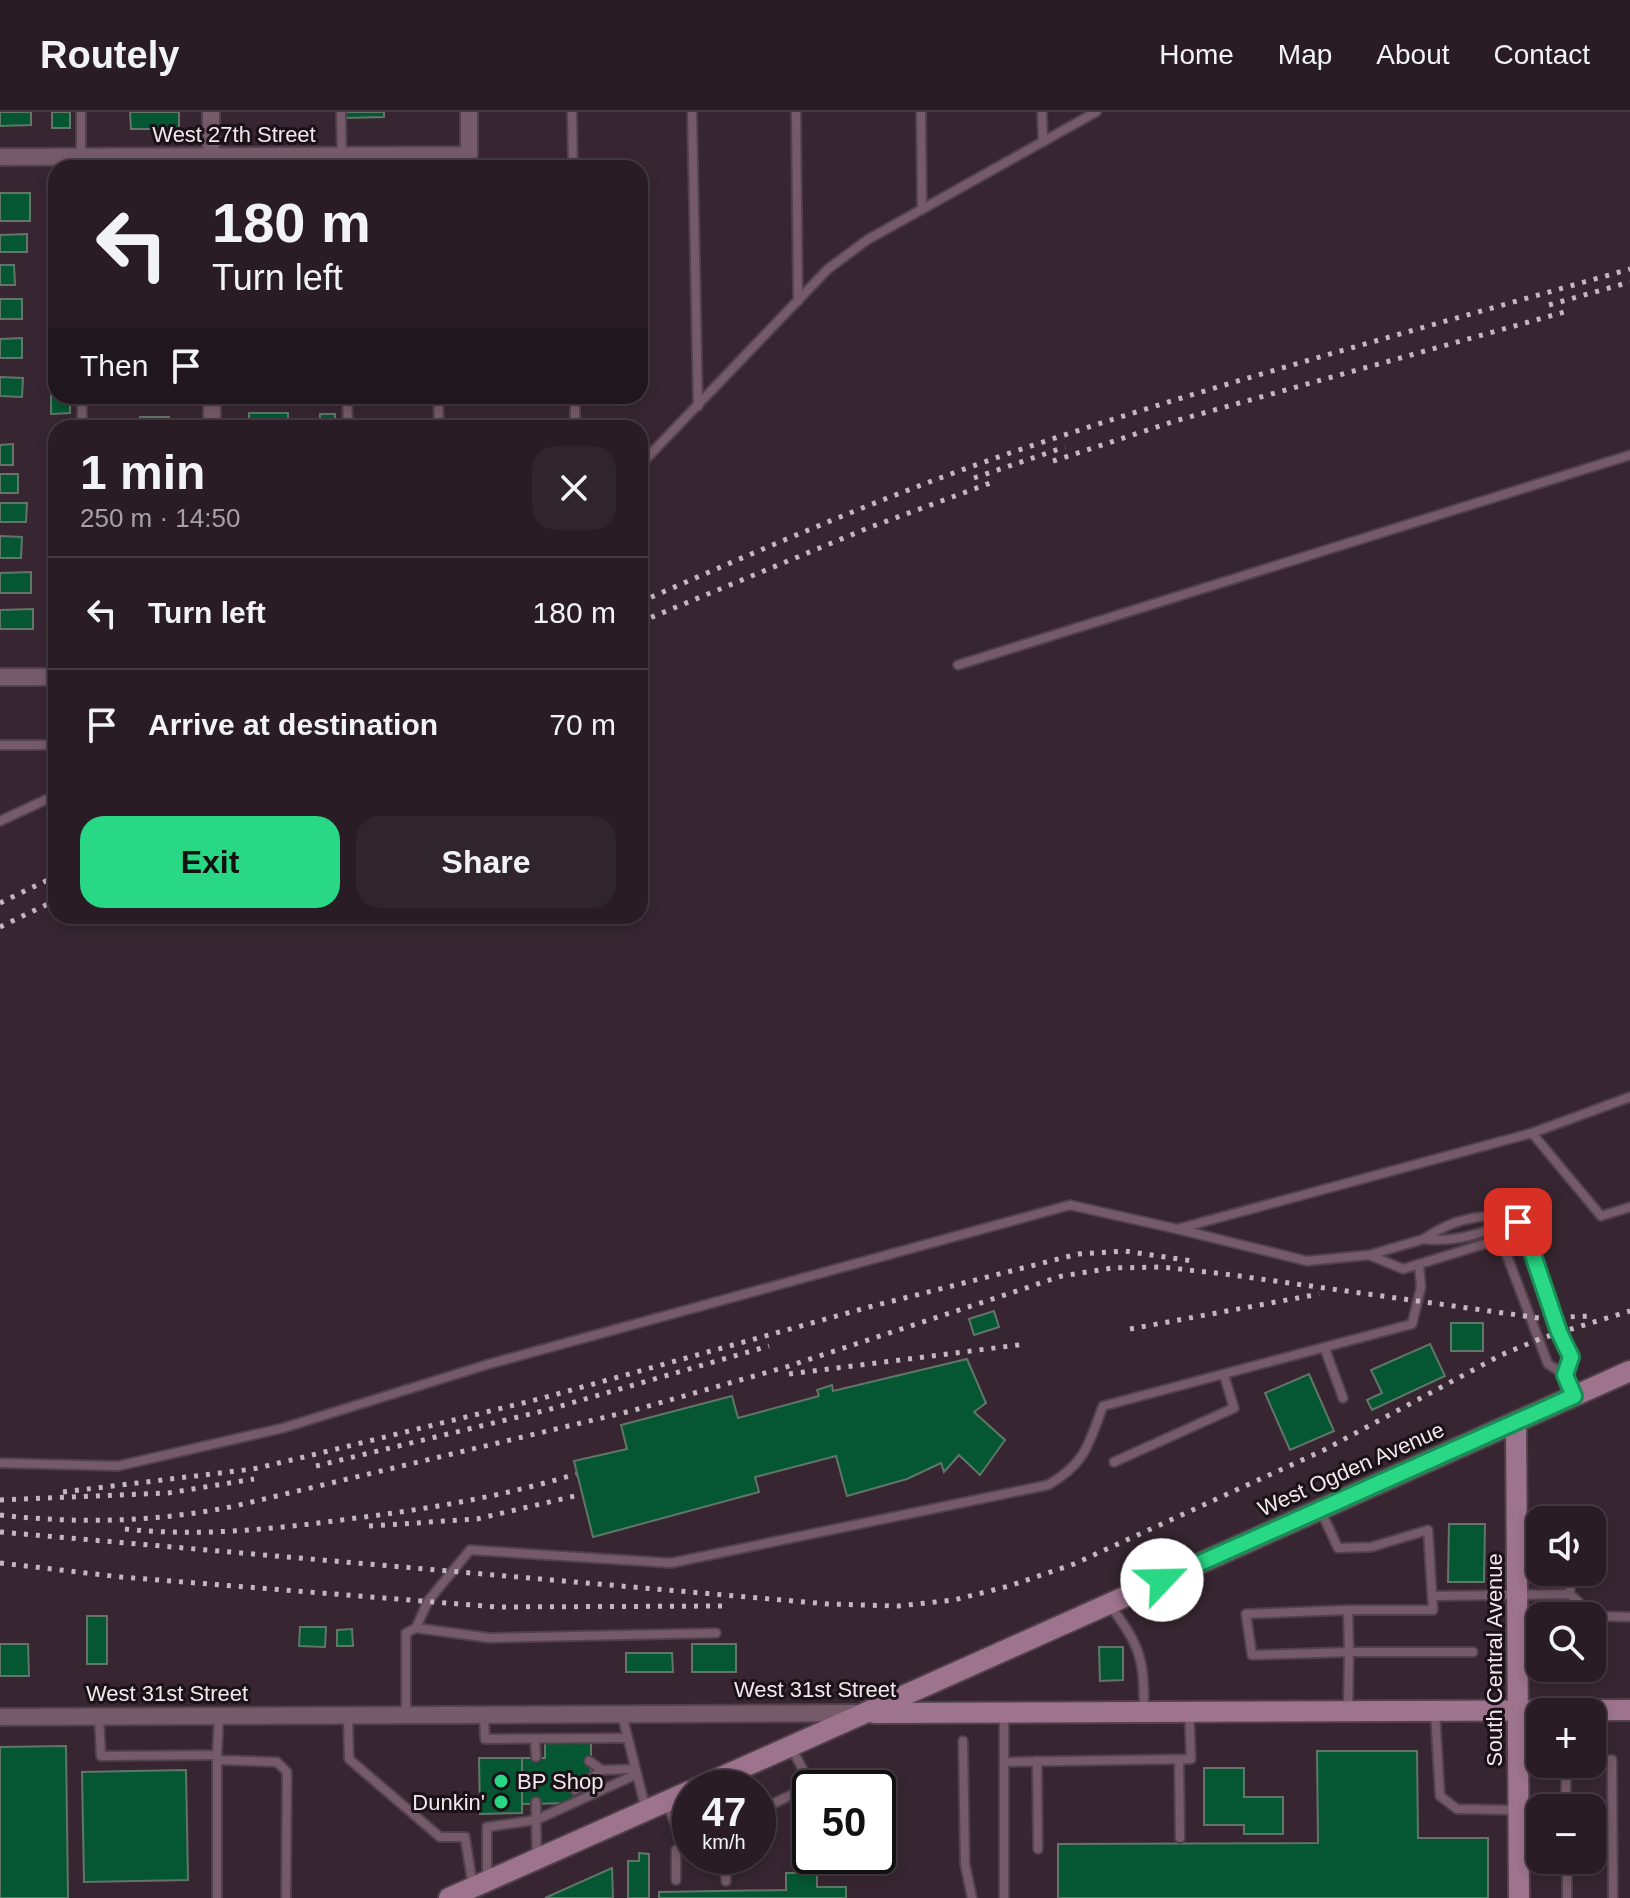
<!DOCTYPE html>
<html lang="en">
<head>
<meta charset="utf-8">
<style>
	body { margin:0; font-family:Arial,sans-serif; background:#31252d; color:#f1f3f6; height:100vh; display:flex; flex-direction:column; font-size:30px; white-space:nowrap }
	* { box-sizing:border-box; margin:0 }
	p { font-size:26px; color:#a5a1a7 }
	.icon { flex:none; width:44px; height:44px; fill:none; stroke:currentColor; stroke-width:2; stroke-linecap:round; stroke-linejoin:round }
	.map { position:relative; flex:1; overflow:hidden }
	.details { position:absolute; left:48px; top:308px; width:600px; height:504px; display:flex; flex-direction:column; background:#291c25; border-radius:24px; box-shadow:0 4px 12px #0003,0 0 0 2px #453a42 }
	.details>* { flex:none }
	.guide { position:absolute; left:48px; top:48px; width:600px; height:244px; border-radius:24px; box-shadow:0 4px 12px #0003,0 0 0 2px #453a42; background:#291c25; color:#f1f3f6; overflow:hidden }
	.controls { position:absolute; left:1526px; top:1394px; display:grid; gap:16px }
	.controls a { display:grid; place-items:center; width:80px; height:80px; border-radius:16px; background:#291c25; box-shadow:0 4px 12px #0003,0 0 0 2px #453a42; font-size:40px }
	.speed { position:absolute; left:672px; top:1658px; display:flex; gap:16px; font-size:40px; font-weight:700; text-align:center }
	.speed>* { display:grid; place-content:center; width:104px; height:104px; border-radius:50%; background:#291c25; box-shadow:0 4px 12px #0003,0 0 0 2px #453a42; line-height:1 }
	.speed small { font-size:20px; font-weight:400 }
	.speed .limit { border:4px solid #111; border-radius:12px; background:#fff; color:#111 }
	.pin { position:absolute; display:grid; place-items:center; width:68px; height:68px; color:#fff; margin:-34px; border-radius:16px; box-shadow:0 4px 12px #0006 }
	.me { position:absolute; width:88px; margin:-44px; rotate:66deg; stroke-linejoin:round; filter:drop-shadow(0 0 6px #0008) }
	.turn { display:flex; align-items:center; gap:28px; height:168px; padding:0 32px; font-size:36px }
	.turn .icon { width:104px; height:104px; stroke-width:2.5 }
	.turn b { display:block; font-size:56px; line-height:68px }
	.then { display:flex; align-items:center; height:76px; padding:0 32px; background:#0003; gap:16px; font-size:30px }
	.round { display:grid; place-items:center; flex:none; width:84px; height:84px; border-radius:24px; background:#31252d }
	.summary { display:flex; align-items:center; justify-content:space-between; height:136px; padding:0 32px }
	h1 { font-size:48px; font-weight:700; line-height:60px }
	.cta { display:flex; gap:16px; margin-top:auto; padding:16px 32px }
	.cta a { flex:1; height:92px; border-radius:24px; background:#28d885; color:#111; font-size:32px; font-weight:700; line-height:92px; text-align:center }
	.cta a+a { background:#31252d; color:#f1f3f6 }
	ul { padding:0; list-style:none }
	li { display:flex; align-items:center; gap:24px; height:112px; padding:0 32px; border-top:2px solid #453a42 }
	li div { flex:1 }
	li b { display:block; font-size:30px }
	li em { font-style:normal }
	header { display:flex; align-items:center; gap:48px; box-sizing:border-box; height:112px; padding:0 40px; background:#291c25; border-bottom:2px solid #453a42 }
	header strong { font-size:38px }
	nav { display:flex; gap:44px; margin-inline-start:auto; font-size:28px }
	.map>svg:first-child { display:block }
	.building { fill:#045732; stroke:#617568; stroke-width:2 }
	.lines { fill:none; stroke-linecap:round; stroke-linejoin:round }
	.lane-casing { stroke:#51414b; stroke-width:12 }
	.street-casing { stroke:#51414b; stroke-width:20 }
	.secondary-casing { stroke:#51414b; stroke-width:24 }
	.lane { stroke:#755a6a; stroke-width:8 }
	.street { stroke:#755a6a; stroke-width:16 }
	.secondary { stroke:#9e738d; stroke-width:20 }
	.rail { stroke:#c4b7bf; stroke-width:5; stroke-dasharray:4 8; stroke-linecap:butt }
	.route-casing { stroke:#1a8c56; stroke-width:20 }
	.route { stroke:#28d885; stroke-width:14 }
	.poi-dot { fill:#28d885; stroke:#1a1217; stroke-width:3 }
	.labels { text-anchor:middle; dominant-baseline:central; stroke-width:6; stroke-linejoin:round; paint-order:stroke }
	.street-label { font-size:22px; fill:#f3e7ee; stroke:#1a1217 }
	.poi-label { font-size:22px; fill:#f3e7ee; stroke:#1a1217; text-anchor:start }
</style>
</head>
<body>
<header>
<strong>Routely</strong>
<nav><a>Home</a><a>Map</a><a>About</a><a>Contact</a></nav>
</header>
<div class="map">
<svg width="1630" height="1786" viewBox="0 0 1630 1786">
	<rect width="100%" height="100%" fill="#372631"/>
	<g class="building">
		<polygon points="0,0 31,0 31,13 0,14"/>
		<rect x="52" y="0" width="18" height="16"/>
		<polygon points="130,0 179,0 179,17 131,17"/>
		<polygon points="345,0 384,0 384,5 345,6"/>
		<rect x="0" y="81" width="30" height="28"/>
		<polygon points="27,122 27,140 0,140 0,123"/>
		<polygon points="0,153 14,153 15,173 0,173"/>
		<rect x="0" y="187" width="22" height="20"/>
		<polygon points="22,226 22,246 0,246 0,227"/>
		<polygon points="0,265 23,266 22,285 0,284"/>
		<polygon points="51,284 70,284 70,301 51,302"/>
		<rect x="248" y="284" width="45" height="8"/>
		<rect x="249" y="301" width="39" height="15"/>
		<rect x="320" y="302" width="15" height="14"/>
		<rect x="140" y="305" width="29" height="11"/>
		<polygon points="13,332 13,353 0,353 0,333"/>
		<rect x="0" y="362" width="18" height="19"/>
		<polygon points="0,391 27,391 26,410 0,410"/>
		<polygon points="0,424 22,425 21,446 0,446"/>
		<polygon points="31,460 31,481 0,481 0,461"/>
		<polygon points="33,497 33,517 0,517 0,498"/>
		<polygon points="994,1199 999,1215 974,1223 969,1207"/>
		<rect x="1451" y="1211" width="32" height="28"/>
		<polygon points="1430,1232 1445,1264 1372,1298 1367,1288 1382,1281 1371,1258"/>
		<polygon points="967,1247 986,1291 974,1300 1005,1328 980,1363 959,1343 944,1360 941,1351 907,1367 847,1384 836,1344 755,1365 759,1380 593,1425 574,1349 627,1337 621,1313 732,1284 738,1306 819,1284 817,1278 832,1273 833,1279"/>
		<polygon points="1309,1262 1334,1319 1290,1338 1265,1281"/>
		<polygon points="1449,1412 1485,1412 1484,1470 1448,1470"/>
		<rect x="87" y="1504" width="20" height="48"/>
		<polygon points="300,1515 326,1515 325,1535 299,1534"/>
		<polygon points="352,1517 353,1534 337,1534 337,1518"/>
		<polygon points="0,1532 28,1532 29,1564 0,1564"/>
		<rect x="692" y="1532" width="44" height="28"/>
		<polygon points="1099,1535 1123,1535 1123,1568 1100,1569"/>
		<polygon points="626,1541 672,1541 673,1560 626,1560"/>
		<polygon points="545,1630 591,1630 591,1668 574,1668 574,1691 522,1692 522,1646 545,1646"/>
		<polygon points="66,1634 68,1786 0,1786 0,1635"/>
		<polygon points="1317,1639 1417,1639 1418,1726 1488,1726 1488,1786 1058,1786 1058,1732 1318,1731"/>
		<polygon points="479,1646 522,1646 522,1701 480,1702"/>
		<polygon points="1204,1656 1244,1656 1244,1685 1283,1685 1283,1722 1244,1722 1244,1713 1204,1713"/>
		<polygon points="186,1658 188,1768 84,1770 82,1660"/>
		<polygon points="639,1741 649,1742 649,1786 628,1786 628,1749 639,1749"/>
		<polygon points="612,1756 613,1786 545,1786"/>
		<polygon points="786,1761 817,1761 817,1775 846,1775 846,1786 659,1786 659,1780 786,1778"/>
	</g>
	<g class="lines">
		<g class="lane-casing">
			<g id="lane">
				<polyline points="81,0 81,56"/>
				<polyline points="341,0 342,56"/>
				<polyline points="572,0 573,56"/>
				<polyline points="692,0 698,294"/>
				<polyline points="796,0 798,189"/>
				<polyline points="921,0 922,97"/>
				<polyline points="1042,0 1043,30"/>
				<polyline points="82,284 82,316"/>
				<polyline points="347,284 348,316"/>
				<polyline points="438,284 439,316"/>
				<polyline points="575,284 575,316"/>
				<polyline points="640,353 828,157 867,128 1096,0"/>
				<polyline points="958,553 1630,343"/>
				<polyline points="0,633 56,633"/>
				<polyline points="0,709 56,683"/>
				<polyline points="1532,1021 1601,1104 1630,1095"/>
				<path d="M1506,1106C1488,1124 1448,1130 1424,1127C1452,1107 1503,1091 1526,1122L1559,1220L1571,1245L1565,1263L1574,1283"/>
				<polyline points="1424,1127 1369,1143 1403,1157 1491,1130 1504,1136 1548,1252 1565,1263"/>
				<polyline points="1369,1143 1307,1149 1177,1117 1532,1021 1630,985"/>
				<polyline points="1325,1237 1343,1286"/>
				<polyline points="1114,1350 1234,1296 1224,1263"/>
				<polyline points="0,1351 118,1354 283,1316 489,1252 1070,1093 1177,1117"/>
				<polyline points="1320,1397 1338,1436 1371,1435 1428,1418 1433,1498 1348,1498 1349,1540 1473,1540"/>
				<polyline points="1570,1482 1571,1460"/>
				<polyline points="1432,1484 1570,1482 1593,1504 1630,1505"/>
				<path d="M1109,1492C1141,1535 1144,1546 1144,1599"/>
				<path d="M416,1516L428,1489L470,1438L671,1451L1048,1373C1086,1351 1088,1333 1103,1294L1412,1212L1421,1175L1419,1152"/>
				<polyline points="1348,1598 1349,1540 1252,1543 1246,1502 1348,1498"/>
				<polyline points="1435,1599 1440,1684 1457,1697 1516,1698"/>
				<polyline points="1004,1601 1004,1786"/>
				<polyline points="406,1603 406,1521 416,1516 490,1526 716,1521"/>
				<polyline points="484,1603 485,1627 628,1626"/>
				<polyline points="622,1603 646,1698"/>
				<polyline points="348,1604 349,1647 440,1725 465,1725 473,1775"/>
				<polyline points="99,1605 101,1644 217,1643 219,1604"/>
				<polyline points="535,1627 536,1645"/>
				<polyline points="963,1629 965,1752 972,1786"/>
				<polyline points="791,1635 811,1673"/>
				<polyline points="218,1648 277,1650 287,1660 286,1786"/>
				<polyline points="1179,1648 1180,1726"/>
				<polyline points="1592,1648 1612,1648 1613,1786"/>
				<polyline points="589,1649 602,1658"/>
				<polyline points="1037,1649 1038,1737"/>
				<polyline points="1004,1650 1191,1647 1189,1599"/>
				<polyline points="1566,1652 1566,1696"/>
				<polyline points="575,1678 602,1658 635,1657"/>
				<polyline points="536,1690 536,1708 637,1662"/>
				<polyline points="667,1691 684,1734"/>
				<polyline points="758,1699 824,1667 824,1676"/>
				<polyline points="1520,1705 1540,1705"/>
				<polyline points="725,1744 726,1769"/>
				<polyline points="1567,1748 1567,1786"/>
				<polyline points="487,1768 487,1715 536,1708 537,1747"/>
				<polyline points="676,1768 676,1738 690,1731"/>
				<polyline points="217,1786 217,1643"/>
			</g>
		</g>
		<g class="street-casing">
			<g id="street">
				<polyline points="211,0 211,56"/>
				<polyline points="0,45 469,43 469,0"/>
				<polyline points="212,284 212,316"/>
				<polyline points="0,565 56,565"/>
				<polyline points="0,1605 859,1601"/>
			</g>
		</g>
		<g class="secondary-casing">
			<g id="secondary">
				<polyline points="1516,1310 1519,1786"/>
				<polyline points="874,1601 1630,1598"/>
				<polyline points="697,1676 1630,1259"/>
				<polyline points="449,1786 690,1679"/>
			</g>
		</g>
		<use href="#lane" class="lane"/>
		<use href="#street" class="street"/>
		<use href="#secondary" class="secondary"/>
		<g class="rail">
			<polyline points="1549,193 1630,170"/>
			<polyline points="1053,349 1175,309 1568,199"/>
			<polyline points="974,366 1065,335"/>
			<path d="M640,490C762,437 884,384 1010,341C1214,272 1423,216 1630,157"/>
			<polyline points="640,510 868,416 993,370"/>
			<polyline points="0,791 56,764"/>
			<polyline points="0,815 56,788"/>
			<polyline points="1130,1217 1319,1182"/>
			<polyline points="789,1262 1026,1232"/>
			<polyline points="316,1354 547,1298 769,1234"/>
			<polyline points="63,1380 253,1357 300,1346 543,1286 869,1195 1078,1142 1124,1139 1193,1149"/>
			<polyline points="0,1388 168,1381 254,1367"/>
			<path d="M0,1403C79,1412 158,1410 235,1394L631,1299L786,1255L1062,1164L1112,1156L1161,1155L1225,1162L1539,1206L1591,1204"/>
			<polyline points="369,1414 477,1407 579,1383"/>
			<path d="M125,1417C201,1425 274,1417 349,1407C427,1397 501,1385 576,1362"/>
			<polyline points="0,1420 828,1492 898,1494 954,1488 1009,1474 1074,1452 1324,1338 1501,1243 1542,1226 1630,1199"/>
			<polyline points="0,1451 121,1465 497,1495 726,1494"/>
		</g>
	</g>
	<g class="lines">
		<g class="route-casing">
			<polyline id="route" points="1162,1468 1574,1284 1565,1263 1571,1245 1559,1220 1526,1122 1518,1110"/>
		</g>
		<use href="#route" class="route"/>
	</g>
	<g class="poi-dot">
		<circle cx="501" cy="1669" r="8"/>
		<circle cx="501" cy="1690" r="8"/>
	</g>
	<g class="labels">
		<g class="street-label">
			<text x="234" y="22">West 27th Street</text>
			<text transform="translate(1351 1357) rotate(-24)">West Ogden Avenue</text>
			<text transform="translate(1494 1548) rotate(-90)">South Central Avenue</text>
			<text x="815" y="1577">West 31st Street</text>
			<text x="167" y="1581">West 31st Street</text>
		</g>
		<g class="poi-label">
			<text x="517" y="1669">BP Shop</text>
			<text x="485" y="1690" text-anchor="end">Dunkin'</text>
		</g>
	</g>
</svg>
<div class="controls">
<a><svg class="icon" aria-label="sound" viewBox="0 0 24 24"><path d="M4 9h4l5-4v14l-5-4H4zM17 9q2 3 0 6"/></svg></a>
<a><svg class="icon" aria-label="search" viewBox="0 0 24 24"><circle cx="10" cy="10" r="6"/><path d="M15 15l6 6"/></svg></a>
<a>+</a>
<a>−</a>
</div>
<div class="speed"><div>47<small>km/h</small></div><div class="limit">50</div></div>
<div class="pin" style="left:1518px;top:1110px;background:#d93025"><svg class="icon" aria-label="arrive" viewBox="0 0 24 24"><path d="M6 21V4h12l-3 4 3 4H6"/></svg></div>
<svg class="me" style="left:1162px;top:1468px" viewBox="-20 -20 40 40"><circle r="19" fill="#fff"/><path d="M0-13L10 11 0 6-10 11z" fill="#28d885"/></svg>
<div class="guide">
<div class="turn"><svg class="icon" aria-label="left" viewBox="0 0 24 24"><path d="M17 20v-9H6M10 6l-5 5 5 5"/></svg><div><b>180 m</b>Turn left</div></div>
<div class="then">Then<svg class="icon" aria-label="arrive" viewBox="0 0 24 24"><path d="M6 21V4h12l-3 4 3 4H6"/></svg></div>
</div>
<section class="details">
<div class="summary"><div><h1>1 min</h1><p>250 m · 14:50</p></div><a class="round"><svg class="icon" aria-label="close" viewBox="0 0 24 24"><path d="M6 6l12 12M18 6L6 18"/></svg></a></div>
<ul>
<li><svg class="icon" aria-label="left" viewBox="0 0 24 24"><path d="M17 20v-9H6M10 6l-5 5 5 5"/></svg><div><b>Turn left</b></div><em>180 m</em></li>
<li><svg class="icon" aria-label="arrive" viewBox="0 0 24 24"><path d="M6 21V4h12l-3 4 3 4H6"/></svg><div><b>Arrive at destination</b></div><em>70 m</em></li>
</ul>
<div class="cta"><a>Exit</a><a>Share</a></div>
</section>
</div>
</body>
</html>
